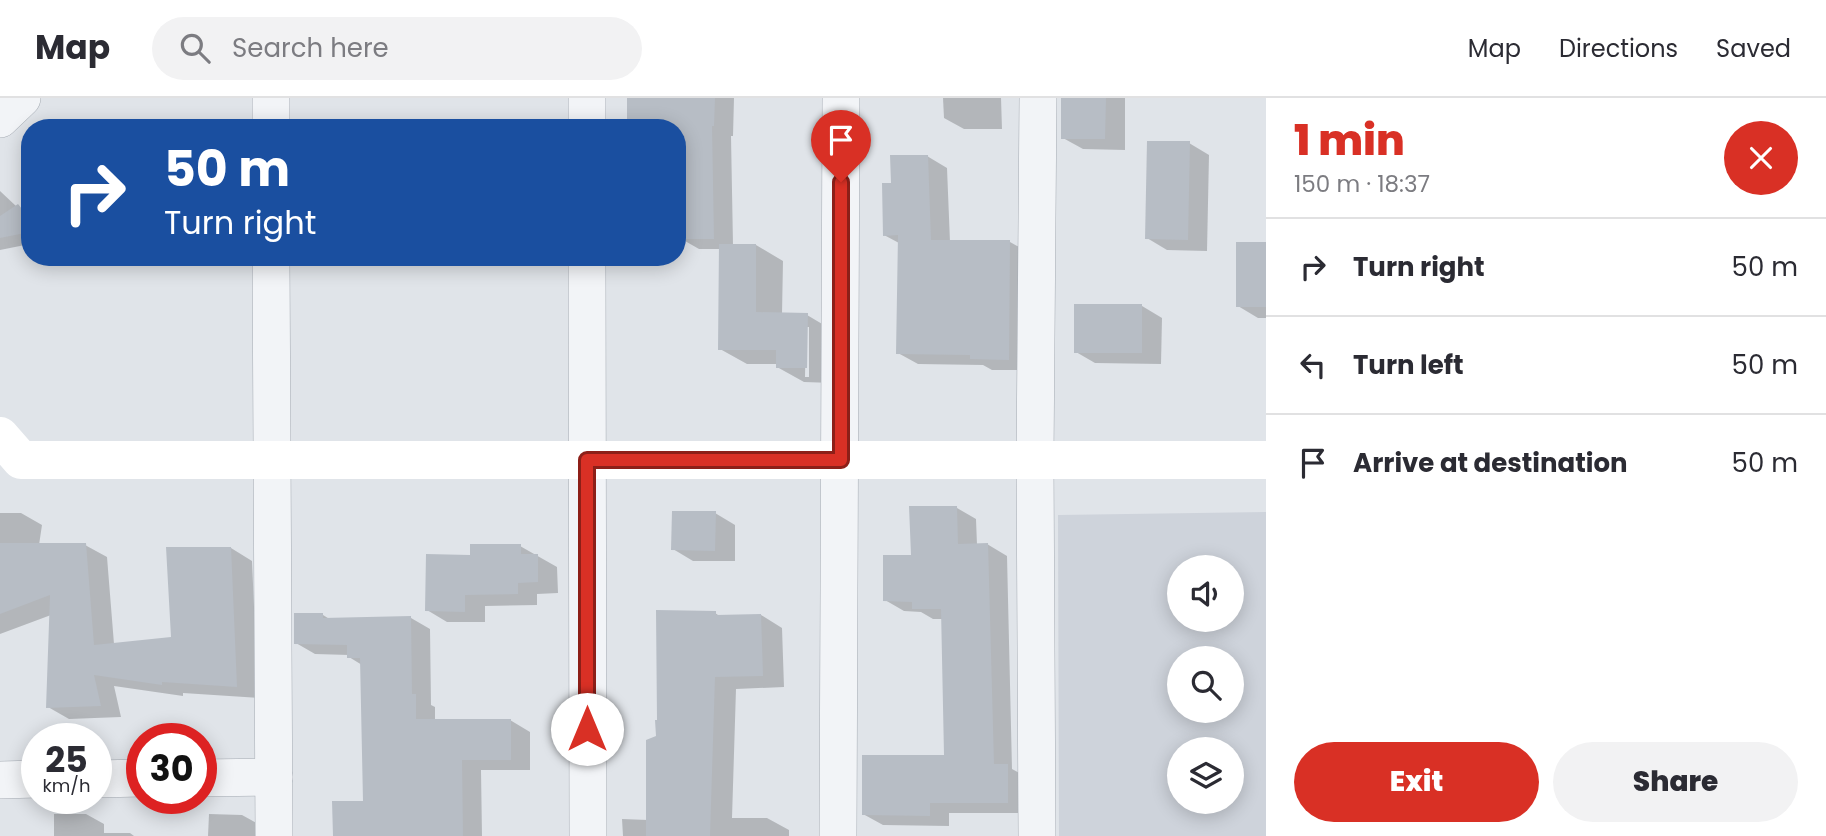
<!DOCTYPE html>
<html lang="en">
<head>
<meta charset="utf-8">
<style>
	body { margin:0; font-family:Poppins,sans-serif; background:#f2f2f3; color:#2b2b33; height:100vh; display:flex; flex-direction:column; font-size:26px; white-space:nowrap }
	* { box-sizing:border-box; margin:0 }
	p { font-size:23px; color:#7c7c81 }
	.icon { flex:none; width:38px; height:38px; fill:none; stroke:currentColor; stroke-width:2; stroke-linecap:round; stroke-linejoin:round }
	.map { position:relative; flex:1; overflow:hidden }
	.details { display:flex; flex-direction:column; background:#fff; width:560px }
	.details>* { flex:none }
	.top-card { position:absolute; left:21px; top:21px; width:665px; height:147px; border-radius:28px; box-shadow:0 4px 18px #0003; background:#1a4fa0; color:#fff; overflow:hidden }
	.tools { position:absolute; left:1167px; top:457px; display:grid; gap:14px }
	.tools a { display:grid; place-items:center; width:77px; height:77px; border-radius:50%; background:#fff; box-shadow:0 4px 18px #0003; font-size:35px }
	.speed { position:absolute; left:21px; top:625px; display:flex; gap:14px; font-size:35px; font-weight:700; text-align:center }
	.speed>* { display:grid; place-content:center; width:91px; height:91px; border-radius:50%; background:#fff; box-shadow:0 4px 18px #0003; line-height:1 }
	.speed small { font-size:18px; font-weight:400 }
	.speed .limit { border:10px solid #d22; background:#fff; color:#111 }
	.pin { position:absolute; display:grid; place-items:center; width:60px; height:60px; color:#fff; margin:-72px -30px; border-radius:50% 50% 50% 0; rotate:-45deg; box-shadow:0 0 7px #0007 }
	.pin .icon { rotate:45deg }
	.me { position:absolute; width:77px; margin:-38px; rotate:0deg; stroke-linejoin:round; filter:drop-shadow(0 0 5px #0008) }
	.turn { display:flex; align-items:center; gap:24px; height:147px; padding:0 28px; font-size:32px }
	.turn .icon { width:91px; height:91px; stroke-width:2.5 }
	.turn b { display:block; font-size:49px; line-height:60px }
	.round { display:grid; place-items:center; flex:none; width:74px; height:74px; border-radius:37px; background:#f2f2f3 }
	.summary { display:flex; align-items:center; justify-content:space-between; height:119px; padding:0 28px }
	h1 { font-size:42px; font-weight:800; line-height:52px; color:#d93025 }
	.cta { display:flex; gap:14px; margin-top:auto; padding:14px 28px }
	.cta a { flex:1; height:80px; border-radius:42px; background:#d93025; color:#fff; font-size:28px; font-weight:800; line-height:80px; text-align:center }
	.cta a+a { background:#f2f2f3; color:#2b2b33 }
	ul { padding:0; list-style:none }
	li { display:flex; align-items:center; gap:21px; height:98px; padding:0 28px; border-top:2px solid #e1e1e2 }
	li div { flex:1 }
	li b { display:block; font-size:26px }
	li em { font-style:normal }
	header { display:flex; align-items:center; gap:42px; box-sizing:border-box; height:98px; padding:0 35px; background:#fff; border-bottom:2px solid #e1e1e2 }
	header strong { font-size:33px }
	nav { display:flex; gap:38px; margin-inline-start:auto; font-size:24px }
	.search { width:490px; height:63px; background:#f2f2f3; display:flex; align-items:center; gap:18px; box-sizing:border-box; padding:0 24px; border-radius:38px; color:#7c7c81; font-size:26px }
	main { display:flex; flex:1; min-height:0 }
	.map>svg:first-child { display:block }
	.built { fill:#ced3db; fill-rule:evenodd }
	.shadow { fill:#0003; fill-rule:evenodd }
	.building { fill:#b7bdc5 }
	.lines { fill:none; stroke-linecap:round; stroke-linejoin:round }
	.street-casing { stroke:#a5abb3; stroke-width:38 }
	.street { stroke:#f2f4f7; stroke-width:37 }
	.secondary { stroke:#fff; stroke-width:38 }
	.route-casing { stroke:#8d1f18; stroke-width:18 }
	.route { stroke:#d93025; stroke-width:12 }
</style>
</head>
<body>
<header>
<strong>Map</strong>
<div class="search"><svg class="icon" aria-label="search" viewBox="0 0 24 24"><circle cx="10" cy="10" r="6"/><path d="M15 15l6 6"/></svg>Search here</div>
<nav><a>Map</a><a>Directions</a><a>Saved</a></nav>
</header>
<main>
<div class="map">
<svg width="1266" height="738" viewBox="0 0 1266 738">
	<rect width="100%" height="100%" fill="#e0e4e9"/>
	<path class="built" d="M1266,414V738H1059L1058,417ZM1180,469H1232V522H1180ZM1180,560H1232V612H1180ZM1180,651H1232V704H1180Z"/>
	<g class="shadow">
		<path d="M629,0H734L733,38H731L733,147H756L783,163L782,216L807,217L834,233L833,285L804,284L777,269V266H747L720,251L721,151H699L685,143H677V30H629ZM806,229H809V279H805Z"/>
		<polygon points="943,0 1001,0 1002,31 964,31 944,20"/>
		<polygon points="1063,0 1125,0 1125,52 1083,51 1063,40"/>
		<polygon points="1189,45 1209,57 1207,153 1167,152 1147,140"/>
		<polygon points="927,58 947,70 950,144 1010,144 1030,155 1029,272 992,272 983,267 918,266 898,255 899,145 884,137 892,87"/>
		<polygon points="0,93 17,109 30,116 30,146 0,152"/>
		<polygon points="1266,146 1266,220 1258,220 1238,208"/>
		<polygon points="1142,208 1162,220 1161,266 1095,265 1076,254"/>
		<polygon points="957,410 976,421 977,447 987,446 1007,458 1012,671 1027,679 1027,715 949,715 949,728 883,727 863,716 945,659 943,521 933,521 921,514 904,513 885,502 912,459"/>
		<polygon points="0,415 21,415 42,427 39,447 85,447 107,459 114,546 172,540 231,450 252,463 258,600 183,595 183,598 114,588 121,619 69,621 48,609 51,517 0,536"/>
		<polygon points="715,415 735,427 735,463 693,463 673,451"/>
		<polygon points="520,448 557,469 558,495 537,496 537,507 485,508 485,524 447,524 427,512 472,458"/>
		<polygon points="715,515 721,519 761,517 782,530 784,589 736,591 732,720 767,720 789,732 789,738 623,738 622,721 648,722 657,639"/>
		<polygon points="323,517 331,522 411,520 430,531 431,607 435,609 435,623 510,622 530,634 530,672 481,672 482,738 335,738 364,704 362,567 349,559 349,557 315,556 296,545"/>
		<polygon points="54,716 86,716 104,726 104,735 130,735 134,738 54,738"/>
		<polygon points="209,716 242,717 260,727 259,738 208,738"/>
	</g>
	<g class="building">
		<polygon points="627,0 715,0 714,28 712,28 714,141 678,141 677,29 627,29"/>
		<polygon points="1061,0 1106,0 1105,41 1061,41"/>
		<polygon points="1147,43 1190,43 1188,142 1145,141"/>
		<polygon points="890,57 928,57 931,142 1010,142 1009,262 970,261 970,257 896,256 898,137 883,138 882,85 891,85"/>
		<polygon points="18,106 30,121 30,134 0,140 0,118"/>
		<rect x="1236" y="144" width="30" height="65"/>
		<polygon points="719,146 756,146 756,214 808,215 807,270 776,270 776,252 718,252"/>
		<rect x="1074" y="206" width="68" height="49"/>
		<polygon points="909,408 957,408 958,446 988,445 994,666 1008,666 1008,705 930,705 930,718 862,717 862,657 944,657 941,511 912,511 912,504 883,503 883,457 911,457"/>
		<polygon points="672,413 716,413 715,453 671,452"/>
		<polygon points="0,445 86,445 94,547 171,539 166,449 231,449 237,589 162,584 162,587 94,577 101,608 46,610 50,497 0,516"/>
		<polygon points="470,446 521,446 521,456 538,456 538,484 518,485 518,496 465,497 465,514 425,513 426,456 470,457"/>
		<polygon points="656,512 716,513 716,517 761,516 763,578 715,579 710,738 646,738 646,642 656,638 655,622 657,622"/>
		<polygon points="294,515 323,515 323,520 411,518 412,596 416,596 416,621 511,621 511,662 462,662 463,738 333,738 332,703 363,703 360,560 347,560 347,547 294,546"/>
	</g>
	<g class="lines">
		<g class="street-casing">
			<g id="street">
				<polyline points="271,0 271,30"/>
				<polyline points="587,0 587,30"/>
				<polyline points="0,21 22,0"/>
				<polyline points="271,159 274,738"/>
				<polyline points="587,159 588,738"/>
				<polyline points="201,680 274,679"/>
				<polyline points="96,681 142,680"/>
				<polyline points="0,682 37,681"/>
				<polyline points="838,738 841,0"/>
				<polyline points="1037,738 1035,362 1038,0"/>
			</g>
		</g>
		<use href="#street" class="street"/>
		<polyline class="secondary" points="0,338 21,362 1266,362"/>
	</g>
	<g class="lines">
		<g class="route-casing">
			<polyline id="route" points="587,631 587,362 841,362 841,84"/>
		</g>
		<use href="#route" class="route"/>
	</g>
</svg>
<div class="tools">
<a><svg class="icon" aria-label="sound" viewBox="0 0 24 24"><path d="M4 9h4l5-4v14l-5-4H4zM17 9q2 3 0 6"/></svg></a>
<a><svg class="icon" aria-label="search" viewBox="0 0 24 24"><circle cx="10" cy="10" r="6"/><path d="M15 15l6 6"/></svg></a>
<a><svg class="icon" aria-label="layers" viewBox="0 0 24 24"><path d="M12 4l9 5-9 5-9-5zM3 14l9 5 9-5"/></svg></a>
</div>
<div class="speed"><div>25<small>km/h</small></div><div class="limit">30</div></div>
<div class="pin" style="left:841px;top:84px;background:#d93025"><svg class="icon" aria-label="arrive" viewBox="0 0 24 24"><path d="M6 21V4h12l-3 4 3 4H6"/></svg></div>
<svg class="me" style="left:587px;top:631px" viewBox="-20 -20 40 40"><circle r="19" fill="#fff"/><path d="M0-13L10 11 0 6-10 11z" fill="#d93025"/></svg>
<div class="top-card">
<div class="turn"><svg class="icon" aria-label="right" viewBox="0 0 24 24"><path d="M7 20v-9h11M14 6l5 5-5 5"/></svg><div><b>50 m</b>Turn right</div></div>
</div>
</div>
<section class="details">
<div class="summary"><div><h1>1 min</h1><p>150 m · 18:37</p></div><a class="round" style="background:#d93025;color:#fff"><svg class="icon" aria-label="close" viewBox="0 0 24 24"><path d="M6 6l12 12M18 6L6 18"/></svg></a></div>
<ul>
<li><svg class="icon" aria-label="right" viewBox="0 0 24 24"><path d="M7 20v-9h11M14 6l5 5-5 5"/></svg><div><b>Turn right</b></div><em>50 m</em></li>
<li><svg class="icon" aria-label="left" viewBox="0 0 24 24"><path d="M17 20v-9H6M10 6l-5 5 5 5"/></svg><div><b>Turn left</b></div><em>50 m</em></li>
<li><svg class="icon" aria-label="arrive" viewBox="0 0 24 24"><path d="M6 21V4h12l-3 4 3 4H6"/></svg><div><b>Arrive at destination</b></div><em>50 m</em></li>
</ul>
<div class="cta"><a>Exit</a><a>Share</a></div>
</section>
</main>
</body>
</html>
